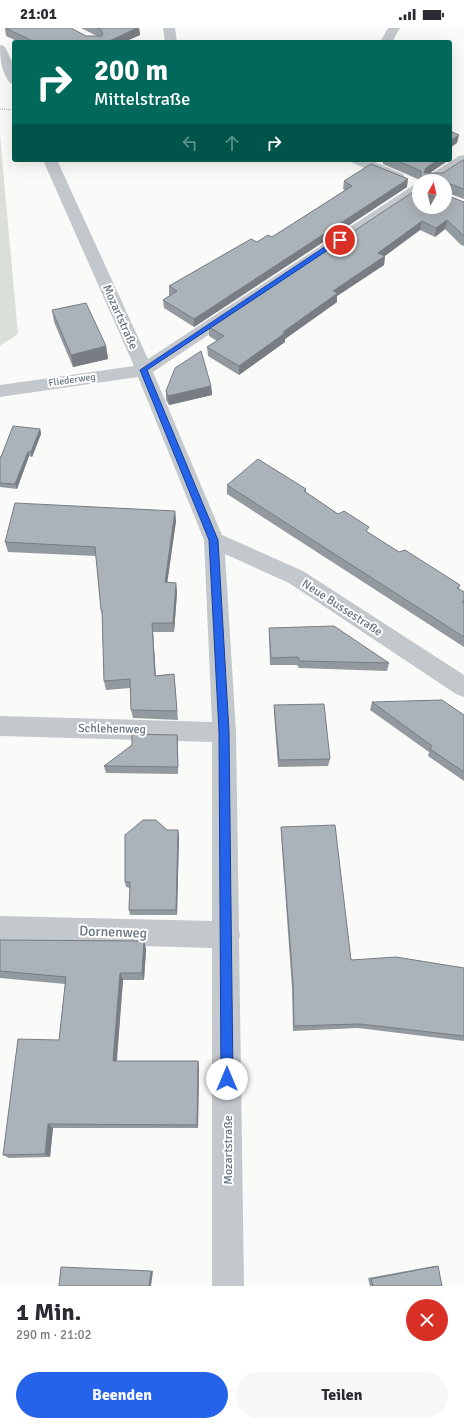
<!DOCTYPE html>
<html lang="de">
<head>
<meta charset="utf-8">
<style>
	body { margin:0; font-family:Signika,sans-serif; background:#f7f7f7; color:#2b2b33; height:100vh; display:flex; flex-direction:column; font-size:15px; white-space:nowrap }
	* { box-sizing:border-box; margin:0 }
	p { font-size:13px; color:#7c7c81 }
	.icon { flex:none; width:22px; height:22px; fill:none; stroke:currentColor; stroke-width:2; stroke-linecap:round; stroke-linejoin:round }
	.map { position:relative; height:1258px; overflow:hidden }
	.details { display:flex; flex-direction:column; background:#fff; flex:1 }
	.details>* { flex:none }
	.hud { position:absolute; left:12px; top:12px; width:440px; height:122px; border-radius:4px; box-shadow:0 4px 16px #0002; background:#00695c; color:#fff; overflow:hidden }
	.needle { width:26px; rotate:8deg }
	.buttons { position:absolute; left:412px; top:146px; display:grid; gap:8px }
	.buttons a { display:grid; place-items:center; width:40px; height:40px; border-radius:50%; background:#fff; box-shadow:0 4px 16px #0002; font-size:20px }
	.pin { position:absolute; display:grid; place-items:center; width:34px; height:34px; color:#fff; margin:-17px; border:2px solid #fff; border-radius:50%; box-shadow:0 1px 4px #0007 }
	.me { position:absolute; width:44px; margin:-22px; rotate:0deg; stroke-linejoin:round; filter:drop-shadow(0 0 3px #0008) }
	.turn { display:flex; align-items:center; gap:14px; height:84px; padding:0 16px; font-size:18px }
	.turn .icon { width:52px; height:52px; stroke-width:2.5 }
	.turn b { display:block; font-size:28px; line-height:34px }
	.lanes { display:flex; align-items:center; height:38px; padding:0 16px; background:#0003; justify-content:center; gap:20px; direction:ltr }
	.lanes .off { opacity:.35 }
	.round { display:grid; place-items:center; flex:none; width:42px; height:42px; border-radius:21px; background:#f7f7f7 }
	.overview { display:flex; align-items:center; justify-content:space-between; height:68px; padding:0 16px }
	h1 { font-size:24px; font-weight:700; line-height:30px }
	.cta { display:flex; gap:8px; margin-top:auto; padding:8px 16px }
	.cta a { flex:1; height:46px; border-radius:24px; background:#2563eb; color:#fff; font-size:16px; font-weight:700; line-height:46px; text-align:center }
	.cta a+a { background:#f7f7f7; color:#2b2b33 }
	.status { display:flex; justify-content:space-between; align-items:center; height:28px; padding:0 20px; background:#fff; direction:ltr }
	.status svg { height:11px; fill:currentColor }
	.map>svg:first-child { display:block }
	.green { fill:#dadfd7 }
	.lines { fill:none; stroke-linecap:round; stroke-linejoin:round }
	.path { stroke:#bbbfc2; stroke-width:1.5; stroke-dasharray:1 1; stroke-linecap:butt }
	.minor { fill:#c3c8cc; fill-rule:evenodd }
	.wall { fill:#929a9f }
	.shaded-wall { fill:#777d82 }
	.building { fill:#aab3b9; stroke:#777d82 }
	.route { fill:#2563eb; stroke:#184099 }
	.labels { text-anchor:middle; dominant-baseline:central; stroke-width:4; stroke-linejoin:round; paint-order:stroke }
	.far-street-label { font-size:10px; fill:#657683; stroke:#fff }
	.street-label { font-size:12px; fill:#657683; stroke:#fff }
	.near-street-label { font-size:14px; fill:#657683; stroke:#fff }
</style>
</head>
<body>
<div class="status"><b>21:01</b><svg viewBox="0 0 49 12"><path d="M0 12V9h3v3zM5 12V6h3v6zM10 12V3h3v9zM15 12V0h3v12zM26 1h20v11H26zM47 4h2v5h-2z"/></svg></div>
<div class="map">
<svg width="464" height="1258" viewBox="0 0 464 1258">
	<rect width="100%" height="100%" fill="#fafaf8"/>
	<polygon class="green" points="0,108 18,306 0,318"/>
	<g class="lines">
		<polyline class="path" points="0,81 14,82"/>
		<g class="minor">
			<polygon points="163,0 175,0 177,14 165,14"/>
			<polygon points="388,0 400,0 392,14 380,14"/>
			<path d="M0,17L4,18L6,21L14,38V56L10,55C1,43 0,31 0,17Z"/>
			<polygon points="464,127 464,137 440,153 423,153 425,150 459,128"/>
			<polygon points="43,132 57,132 148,331 414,157 419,156 419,166 153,344 222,507 303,543 464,647 464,669 456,666 289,555 225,526 236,704 239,903 240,907 239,911 244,1258 212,1258 212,920 0,914 0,888 212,893 212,714 0,708 0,688 212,694 204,512 138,349 0,369 0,357 134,338"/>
			<polygon points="351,132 370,132 403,146 405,149 403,152 398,153 393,152 353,135"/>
		</g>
	</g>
	<g class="wall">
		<polygon points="5,0 86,8 97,8 81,0 139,0 140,7 124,14 19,14 6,8"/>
		<polygon points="383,132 447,132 446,134 429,145 443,145 464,132 464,171 445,164 446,167 464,174 464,218 461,217 445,201 435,209 420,202 385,228 384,237 337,268 337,274 285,311 285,314 239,347 208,328 207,319 217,313 209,308 209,299 445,153 420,153 420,152 383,136"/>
		<polygon points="344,153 407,159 194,299 164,280 163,272 170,267 169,267 169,258 257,214 272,209 345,162 343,161"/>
		<polygon points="52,282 106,318 108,331 73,339 54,294"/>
		<polygon points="211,358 212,367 169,377 166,372 166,363"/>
		<polygon points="40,401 41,406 32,429 29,428 17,461 0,459 0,429"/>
		<polygon points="227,457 306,461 306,464 338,486 399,524 460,557 459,561 464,564 464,619 227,466"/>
		<polygon points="175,483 176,493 167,554 176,555 177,565 174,604 153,604 156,648 174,646 178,692 133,690 131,682 130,660 106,662 104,653 103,591 101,582 96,528 8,524 5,514"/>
		<polygon points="269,600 389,635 387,643 299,640 297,637 270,637 269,608"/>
		<polygon points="372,674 464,687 464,753 428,728 429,724 370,682"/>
		<polygon points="274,677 330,731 328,738 278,739 274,685"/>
		<polygon points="177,707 178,715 178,746 106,745 104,738"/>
		<polygon points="281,799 351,932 464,940 464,1013 358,1000 293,1003 292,960 281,806"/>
		<polygon points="167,802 178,802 179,808 177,887 130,887 129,882 130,860 126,859 125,854"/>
		<polygon points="0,912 144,913 146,921 144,952 123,952 117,1033 198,1033 199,1039 198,1100 53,1100 50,1129 9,1130 3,1127 59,1012 65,956 0,950"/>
		<polygon points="434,1238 438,1238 442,1258 370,1258 368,1250"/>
	</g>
	<g class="shaded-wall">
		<polygon points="137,0 139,0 140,7 124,14 107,14"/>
		<polygon points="459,107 457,115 450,120 450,113"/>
		<polygon points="438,132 447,132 446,134 424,149 424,145 426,140"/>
		<polygon points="408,151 407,159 194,299 194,291"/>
		<polygon points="447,155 446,164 445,156"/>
		<polygon points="447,192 445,201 435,209 436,200"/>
		<polygon points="422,193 420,202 382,230 385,228 384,237 337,268 337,274 285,311 285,314 239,347 239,338 283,304 333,263 378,225"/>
		<polygon points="106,318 108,331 73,339 71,327"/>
		<polygon points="211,358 212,367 169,377 168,368"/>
		<polygon points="40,401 41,406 32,429 31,424"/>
		<polygon points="28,424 29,428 17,461 15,456"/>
		<polygon points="175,483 176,493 166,564 165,554"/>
		<polygon points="176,555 177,565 174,604 173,595"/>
		<polygon points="152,595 153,604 156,657 155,648"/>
		<polygon points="177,707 178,715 178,746 178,739"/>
		<polygon points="178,802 179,808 177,887 176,882"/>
		<polygon points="144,913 146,921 144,952 142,945"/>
		<polygon points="120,945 123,952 116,1038 113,1033"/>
		<polygon points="198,1033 199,1039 198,1100 197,1097"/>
		<polygon points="48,1096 53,1100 50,1129 45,1126"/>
		<polygon points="151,1243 153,1243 151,1258 149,1258"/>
	</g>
	<g class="building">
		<polygon points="5,0 71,0 86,8 102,8 103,5 101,2 97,0 137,0 107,14 35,14"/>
		<polygon points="450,103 459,107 450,113"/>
		<polygon points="396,132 438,132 426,140 424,145 443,145 463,132 464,132 464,161 447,155 445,156 446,167 464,174 464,208 447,192 436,200 422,193 378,225 385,228 333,263 338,265 283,304 285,305 239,338 207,319 224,308 209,299 419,160 419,179 445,179 445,153 421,153 421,143"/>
		<polygon points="371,136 408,151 194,291 163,272 177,263 169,258 251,211 257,214 268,207 272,209 352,158 344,153"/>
		<polygon points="86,275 106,318 71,327 52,282"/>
		<polygon points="201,323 211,358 168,368 166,363 175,340"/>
		<polygon points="13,398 40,401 31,424 28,424 15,456 0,455 0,429 1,429"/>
		<polygon points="258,431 306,461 304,463 338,486 344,483 369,499 366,503 399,524 405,522 460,557 457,560 464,564 464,572 462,574 464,575 464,609 227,457"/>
		<polygon points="15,475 175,483 165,554 176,555 173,595 152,595 155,648 174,646 177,683 131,682 130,651 104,653 102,582 101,582 95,519 5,514"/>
		<polygon points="334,598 389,635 300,633 298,629 271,630 269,600"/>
		<polygon points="442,672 464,687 464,744 430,721 432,718 372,674"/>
		<polygon points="324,676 330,731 279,732 274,677"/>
		<polygon points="132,706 177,707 178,739 104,738 132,717"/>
		<polygon points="143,792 156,792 167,802 178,802 176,882 129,882 130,854 125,854 125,807"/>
		<polygon points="335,797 351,932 396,929 464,940 464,1008 360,996 294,998 293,954 281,799"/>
		<polygon points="0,912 144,913 142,945 120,945 113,1033 198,1033 197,1097 48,1096 45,1126 3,1127 18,1011 59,1012 66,949 0,943"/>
		<polygon points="438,1238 442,1258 373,1258 371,1251"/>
		<polygon points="61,1239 151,1243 149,1258 59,1258"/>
	</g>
	<polygon class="route" points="338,210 343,212 147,342 218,512 229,704 233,1051 231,1055 227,1057 223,1055 221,1051 219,704 209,512 140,342"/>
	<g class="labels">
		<g class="far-street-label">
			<text transform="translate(72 352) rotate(-8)">Fliederweg</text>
		</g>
		<g class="street-label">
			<text transform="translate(120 289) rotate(66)">Mozartstraße</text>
			<text transform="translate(342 580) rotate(33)">Neue Bussestraße</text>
			<text transform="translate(112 701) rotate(1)">Schlehenweg</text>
			<text transform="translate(228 1122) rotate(-90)">Mozartstraße</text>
		</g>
		<g class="near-street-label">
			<text transform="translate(113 904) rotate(2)">Dornenweg</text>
		</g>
	</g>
</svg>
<div class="buttons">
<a><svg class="needle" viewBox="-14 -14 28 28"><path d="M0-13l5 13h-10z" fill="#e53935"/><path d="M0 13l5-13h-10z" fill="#7c7c81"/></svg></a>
</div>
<div class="pin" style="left:340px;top:212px;background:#d93025"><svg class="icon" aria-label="arrive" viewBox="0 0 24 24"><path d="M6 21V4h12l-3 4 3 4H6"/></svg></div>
<svg class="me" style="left:227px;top:1051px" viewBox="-20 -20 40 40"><circle r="19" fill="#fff"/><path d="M0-13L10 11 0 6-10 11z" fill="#2563eb"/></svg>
<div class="hud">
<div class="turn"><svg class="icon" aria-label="right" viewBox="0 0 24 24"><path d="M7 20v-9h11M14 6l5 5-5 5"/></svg><div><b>200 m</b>Mittelstraße</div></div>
<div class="lanes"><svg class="icon off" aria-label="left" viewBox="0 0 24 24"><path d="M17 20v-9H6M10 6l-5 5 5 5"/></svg><svg class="icon off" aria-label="ahead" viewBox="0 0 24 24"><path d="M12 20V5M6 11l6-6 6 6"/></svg><svg class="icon" aria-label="right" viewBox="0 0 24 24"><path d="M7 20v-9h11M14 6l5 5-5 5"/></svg></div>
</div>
</div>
<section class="details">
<div class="overview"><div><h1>1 Min.</h1><p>290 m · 21:02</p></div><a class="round" style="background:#d93025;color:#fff"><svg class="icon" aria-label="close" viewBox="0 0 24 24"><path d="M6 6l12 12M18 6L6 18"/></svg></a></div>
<div class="cta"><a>Beenden</a><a>Teilen</a></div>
</section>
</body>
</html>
